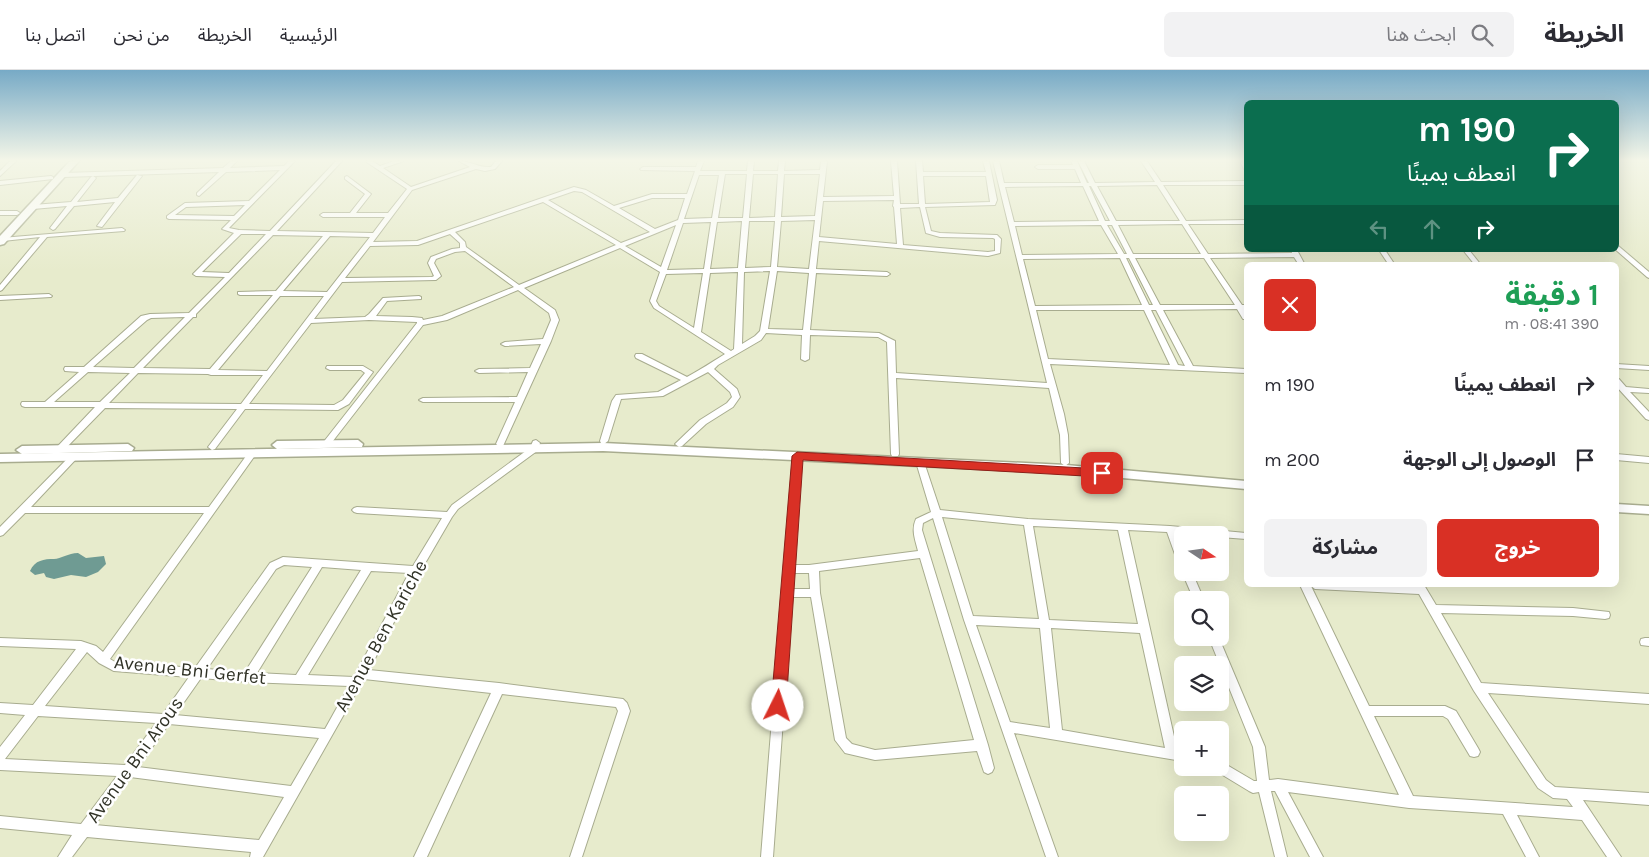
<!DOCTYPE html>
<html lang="ar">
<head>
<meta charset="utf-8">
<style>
	body { margin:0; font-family:Karla,"Noto Sans Arabic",sans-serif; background:#f2f2f3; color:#2b2b33; direction:rtl; height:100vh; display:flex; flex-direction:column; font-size:19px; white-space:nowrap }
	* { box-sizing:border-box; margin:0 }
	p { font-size:16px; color:#7c7c81 }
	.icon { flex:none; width:28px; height:28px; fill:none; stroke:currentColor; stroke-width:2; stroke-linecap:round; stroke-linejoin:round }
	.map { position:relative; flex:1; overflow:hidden; direction:ltr }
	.side { position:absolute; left:1244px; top:192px; width:375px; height:325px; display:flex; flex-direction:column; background:#fff; border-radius:8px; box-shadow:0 5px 20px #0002; direction:rtl }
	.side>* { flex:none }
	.top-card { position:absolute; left:1244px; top:30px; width:375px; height:152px; border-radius:8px; box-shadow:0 5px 20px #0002; direction:rtl; background:#0b6e4f; color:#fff; overflow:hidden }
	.needle { width:32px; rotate:103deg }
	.fabs { position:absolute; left:1174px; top:456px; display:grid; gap:10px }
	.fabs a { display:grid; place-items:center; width:55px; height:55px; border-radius:8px; background:#fff; box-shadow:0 5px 20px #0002; font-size:25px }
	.pin { position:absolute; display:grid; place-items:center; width:42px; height:42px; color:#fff; margin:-21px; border-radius:10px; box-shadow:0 2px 8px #0006 }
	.me { position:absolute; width:55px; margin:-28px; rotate:4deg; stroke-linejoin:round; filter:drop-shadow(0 0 4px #0008) }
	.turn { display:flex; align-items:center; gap:18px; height:105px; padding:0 20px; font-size:22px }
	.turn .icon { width:65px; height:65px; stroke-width:2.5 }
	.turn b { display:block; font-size:35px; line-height:42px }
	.lanes { display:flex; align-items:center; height:48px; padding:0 20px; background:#0003; justify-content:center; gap:25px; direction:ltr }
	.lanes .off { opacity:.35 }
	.round { display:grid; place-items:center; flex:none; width:52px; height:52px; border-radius:8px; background:#f2f2f3 }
	.overview { display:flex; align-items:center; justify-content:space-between; height:85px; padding:0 20px }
	h1 { font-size:30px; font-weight:700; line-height:38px; color:#1e9e55 }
	.button { display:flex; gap:10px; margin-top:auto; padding:10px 20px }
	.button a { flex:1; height:58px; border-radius:8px; background:#d93025; color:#fff; font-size:20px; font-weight:700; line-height:58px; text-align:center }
	.button a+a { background:#f2f2f3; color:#2b2b33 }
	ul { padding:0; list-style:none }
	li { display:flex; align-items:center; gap:15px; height:75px; padding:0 20px }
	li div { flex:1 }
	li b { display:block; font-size:19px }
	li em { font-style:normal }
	header { display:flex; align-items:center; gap:30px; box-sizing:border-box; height:70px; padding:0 25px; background:#fff; border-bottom:1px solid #e1e1e2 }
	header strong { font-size:24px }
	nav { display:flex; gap:28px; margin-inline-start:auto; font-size:18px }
	.search { width:350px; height:45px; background:#f2f2f3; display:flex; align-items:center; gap:12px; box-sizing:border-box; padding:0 18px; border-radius:8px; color:#7c7c81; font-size:19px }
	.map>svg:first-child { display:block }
	.water { fill:#6f9b93 }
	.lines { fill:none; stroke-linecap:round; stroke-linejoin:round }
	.minor-casing { stroke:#a8ac8f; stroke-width:2 }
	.tertiary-casing { stroke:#a8ac8f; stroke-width:3 }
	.primary-casing { stroke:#a8ac8f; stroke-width:3 }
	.minor { fill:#fff; fill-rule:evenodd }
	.tertiary { fill:#fff; fill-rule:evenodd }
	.primary { fill:#fff; fill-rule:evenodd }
	.route { fill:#d93025; stroke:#8d1f18 }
	.labels { text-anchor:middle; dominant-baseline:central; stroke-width:5; stroke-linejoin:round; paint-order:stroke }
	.near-street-label { font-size:19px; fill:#303226; stroke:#fff }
</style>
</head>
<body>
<header>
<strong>الخريطة</strong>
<div class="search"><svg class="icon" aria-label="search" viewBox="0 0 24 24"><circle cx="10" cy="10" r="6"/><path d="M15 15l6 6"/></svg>ابحث هنا</div>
<nav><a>الرئيسية</a><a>الخريطة</a><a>من نحن</a><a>اتصل بنا</a></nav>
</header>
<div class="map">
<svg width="1649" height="787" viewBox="0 0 1649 787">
	<rect width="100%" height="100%" fill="#e7ebcc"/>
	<path class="water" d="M78,483L86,488L104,486L106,494L98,502L86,507L71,505L54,509L46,507L44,503L35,505L30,501C35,490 44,489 54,489C61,489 68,483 78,483Z"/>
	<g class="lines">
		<g class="minor-casing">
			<g id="minor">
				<polygon points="10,91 16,91 0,106 0,101"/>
				<path d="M231,91H237L230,98L284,96L289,91H295L229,158L239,160L270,161L336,91H342L277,161L373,163L385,147H323L320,145L323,143H350L365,124L345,109V107L347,106L371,124L356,143H388L407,119L365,91H372L380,96L394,91H404L383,98L411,117L470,97L459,91C471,91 479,98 491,97L496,91H502L495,99L485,101L476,99L412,120L373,172L417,171L574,117L586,120L614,136L652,124H687L695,101L641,100L640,99L643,97H696L698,91H704L700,101H747L748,91H754L753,101H778L779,91H785L784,101L820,100L821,91H827L823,127L894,126L891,91H897L900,134H919L916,91H922L923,102H986L983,91H989L997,130L995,135L925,137L931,161L940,163L997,165L1001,169L1000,183L988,186L819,171L816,199L887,202L890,204L887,206L816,203L810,260L879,263L895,271L896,303L1047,313L993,91H999L1004,113H1081L1075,99H1038L1035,97L1038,95H1073L1071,91H1077L1087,113H1089L1078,91H1084L1095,113L1155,112L1141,91H1147L1161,112L1246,111V115H1163L1186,151L1246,150V154H1188L1208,184L1292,183L1291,180H1297L1305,195H1299L1294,187L1210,188L1242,235H1246V239H1244L1246,242V249H1243L1237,239L1163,240L1193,296L1246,299V303L1050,294L1064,344L1068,365L1069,393L1065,396L1061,393L1060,365L1049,318L896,308L899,384L898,386H892L891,384L887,272L878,267L810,265L809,289L805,291L801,289L802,265L766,263L761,270L718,295L714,299L737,319L740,327L733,337L706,354L682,376L679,377L675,374L700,350L727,333L732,327L730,322L708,302L663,326L621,329L608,371L604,374L601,373L600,371L612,331L616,325L658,322L681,310L636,288L635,286L636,284H642L687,307C700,300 712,292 725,284L654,238L650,231L660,202L620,178L524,218L555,240L559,250L551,271L503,376L500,377L496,374L515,332H423L419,330L423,328L517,327L528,302L479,303L475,301L479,299L530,298L541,274L505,276L501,274L505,272L543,269L551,250L549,243L518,220L447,250L423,255L329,376L326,377L322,374L417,253V252L369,250L311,253L249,334L334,335L343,330L365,303L361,300H330L326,298L327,296H363L373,302L349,334L338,340L245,339L215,379L212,380L208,377L237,339L105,338L63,381H57L56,379L57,377L95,337H25L22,336L21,334L22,332H45L79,302L65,301L64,299L65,297H84L141,246L150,244L189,243L225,207L196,206L193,204L234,163L222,159L231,150L169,149L167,148V146L185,133L249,131L280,100L226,102L199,126L197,125V123L219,102L63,107L60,105L63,103L223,98ZM725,104H747L743,148H718ZM753,104H778L775,147L749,148ZM784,104H820L815,146L781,147ZM699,105H719L712,148L684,149ZM923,106H986L990,132L925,134ZM1157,115L1180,151H1116L1097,116ZM1083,116L1099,151L1014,152L1005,117ZM1089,116H1091L1110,151H1105ZM574,121L582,122L650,162L621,173L548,130ZM652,128H685L678,150L655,159L619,138ZM894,130L893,136L894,137L897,174L819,167L823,131ZM543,132L616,175L519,215L466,177L465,172L455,162ZM245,135L234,146L175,145L186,137ZM920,137L926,163L940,167L993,168L995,169V181L988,182L903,175L900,138ZM815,150L809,199L777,197L781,151ZM742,151L738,198L710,199L717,152ZM749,151H775L771,197L745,198ZM711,152L704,199L667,200L683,153ZM1182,154L1201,184H1133L1118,155ZM676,155L661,197L625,176ZM1101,155L1118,184L1022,185L1015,156ZM1107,155H1112L1127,184H1124ZM241,164H266L229,203L202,202ZM450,164L460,173V178L452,179L431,187L428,193L434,206L432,207L345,208L370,176L418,175ZM273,165L323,166L276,221L238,222V224L240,225H273L210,299L143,298L193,247H196V244ZM330,166L370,167L327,222L283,221ZM465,181L514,217L442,246L423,250L422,248L412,247L376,246L387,231L421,229V227L419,226L383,228L369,244L365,247L314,249L342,212L436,210L441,206L434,193L436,189L455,182ZM1120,188L1142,235L1035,236L1023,189ZM1126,188H1129L1153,235H1149ZM1135,188H1204L1235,235H1160ZM770,201L760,261L755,266L742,274L744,202ZM777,201L809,203L803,260L768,259ZM738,202L734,279L731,281L701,262L710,203ZM703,203L694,258L659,236L656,231L666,204ZM280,226H324L267,301L218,300ZM1036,240H1144L1170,295L1048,289ZM1151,240H1156L1185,296L1178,295ZM185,247L134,298L93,297L147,250L151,248ZM88,302L130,303L100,332H54ZM138,303L208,304L211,305H263L241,334L109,333Z"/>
				<polygon points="1244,91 1246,92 1246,100 1244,99 1241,93"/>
				<polygon points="137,105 142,106 102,157 97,156 115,132 74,136 55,159 53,160 50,158 67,136 33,139 30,137 33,135 71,132 91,107 93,106 96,108 77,132 118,128"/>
				<polygon points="51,106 53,107 53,109 0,115 0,111"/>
				<polygon points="0,141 17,141 20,143 17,145 0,145"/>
				<polygon points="122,158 125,160 124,161 47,167 2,220 0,221 0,215 40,167 3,171 1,170 1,168"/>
				<polygon points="1616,174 1649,202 1649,208 1647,207 1616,180"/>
				<polygon points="1379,180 1385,180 1395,195 1389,195"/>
				<polygon points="1463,180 1469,180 1481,195 1475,195"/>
				<polygon points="49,224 52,226 51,227 0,230 0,226"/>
				<polygon points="1616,294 1649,296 1649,300 1616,298"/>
				<polygon points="1616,309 1619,309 1626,317 1649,319 1649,323 1630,322 1649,342 1649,350 1646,349 1616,316"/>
				<path d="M536,370L540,373L537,381L458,439L452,447L420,502L369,600L499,613L623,629L627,633L630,641L582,787H570L618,641L616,637L502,624L427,787H414L491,623L364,609L263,787H250L251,782L87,767L72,787H58L72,765L0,758V746L81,754L117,706L0,700V677L25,645L0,643V633L33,635L76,579L0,576V568L81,571L96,576L103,582L204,443H25L3,465L0,466V457L71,385L74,384L78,387L31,437H209L249,382H255L256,384L110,589L115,592L195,598L270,493L283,487L413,496L442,448L357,443L354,442L352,440L354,438L357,437L447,442L452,435L530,378L533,371ZM284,495L312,497L245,602L207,599L276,499ZM322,497L361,500L296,605L257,603ZM371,501L409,503L354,607L308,605ZM87,582L99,593L114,601L189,607L163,644L45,636ZM201,608L248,612L349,616L325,659L175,645ZM38,646L156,653L125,695L5,689ZM169,654L319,668L291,716L138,697ZM130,707L284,727L259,770L95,755Z"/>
				<path d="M797,383L801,386L794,495H809L918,481C915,469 911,460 916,449L931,442L916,392L920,389L924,392L940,440L1028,449L1170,456L1246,463V469L1220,467V465L1176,463L1182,479V494L1179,493L1177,490L1167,462L1128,460L1177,680L1182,681V691L1014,663L1058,787H1046L964,550L933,448L923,453L922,460L988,675L994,698L992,702L988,704L984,702L977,681L875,690L845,683L835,670L811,527H792L773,787H761L793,386ZM942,447L1024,455L1039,549L973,546ZM1033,456L1118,460L1138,554L1049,550ZM920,488L974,670L875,680L852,674L846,668L820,523L819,501ZM793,503H809L810,519H792ZM976,555L1040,558L1050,658L1010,652ZM1051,558L1140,563L1165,678L1062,660Z"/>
				<polygon points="1616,384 1649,387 1649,393 1616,390"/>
				<polygon points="1182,501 1182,502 1192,502 1204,530 1194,530 1182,502"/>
				<path d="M1300,515H1424L1436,535L1573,538L1609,542L1610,545L1609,548L1605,549L1573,546L1441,543L1481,613L1649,624V634L1488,623L1546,710L1555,717L1649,723V735L1583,730L1621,787H1607L1582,750L1517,745L1539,787H1526L1503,744L1409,738L1288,722L1323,787H1310L1275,721H1271L1287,787H1275L1259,722L1253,723L1249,721L1216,701L1214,698H1220V691L1254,711H1257L1253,677L1209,568H1219L1265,677L1269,710L1278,709L1399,725ZM1311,516L1315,519L1419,524L1474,621L1538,718L1553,728L1567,729L1573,737L1413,726L1374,646H1443L1448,649L1470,686L1474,687L1478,686L1480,682L1478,678L1456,641L1445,636H1369Z"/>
				<polygon points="1645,568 1649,568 1649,576 1641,575 1640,572 1641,569"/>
			</g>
		</g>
		<g class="tertiary-casing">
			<g id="tertiary">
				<polygon points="358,370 363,374 362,377 277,379 272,375 277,371"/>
				<polygon points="603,373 1066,395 1246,411 1246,419 1066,403 603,381 0,392 0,384"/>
				<polygon points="128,374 134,378 132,381 22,384 16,380 22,376"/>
				<polygon points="1616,434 1649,436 1649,444 1616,442"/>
			</g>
		</g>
		<g class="primary-casing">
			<polygon id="primary" points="70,91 79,91 4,174 0,175 0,166"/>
		</g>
		<use href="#minor" class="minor"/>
		<use href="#tertiary" class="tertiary"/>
		<use href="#primary" class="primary"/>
	</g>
	<linearGradient id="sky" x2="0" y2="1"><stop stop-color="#77aac6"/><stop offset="0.45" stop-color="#f4f6e8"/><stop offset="1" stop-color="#f4f6e8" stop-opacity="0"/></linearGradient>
	<rect width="1649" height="201" fill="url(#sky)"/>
	<polygon class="route" points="797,382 1102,399 1108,403 1102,407 803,390 786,636 784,641 778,643 773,641 771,636 792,386"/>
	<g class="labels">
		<g class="near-street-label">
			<text transform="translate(381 566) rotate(-61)">Avenue Ben Kariche</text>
			<text transform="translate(190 600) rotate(6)">Avenue Bni Gerfet</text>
			<text transform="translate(135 690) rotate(-54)">Avenue Bni Arous</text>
		</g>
	</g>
</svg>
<div class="fabs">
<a><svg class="needle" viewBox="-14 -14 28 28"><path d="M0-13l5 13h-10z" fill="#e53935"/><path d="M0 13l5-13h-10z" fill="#7c7c81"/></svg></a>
<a><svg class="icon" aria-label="search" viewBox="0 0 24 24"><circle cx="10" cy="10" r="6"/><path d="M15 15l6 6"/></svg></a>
<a><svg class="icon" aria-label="layers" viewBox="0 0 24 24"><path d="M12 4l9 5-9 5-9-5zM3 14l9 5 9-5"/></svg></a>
<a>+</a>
<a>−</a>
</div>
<div class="pin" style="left:1102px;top:403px;background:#d93025"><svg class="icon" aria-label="arrive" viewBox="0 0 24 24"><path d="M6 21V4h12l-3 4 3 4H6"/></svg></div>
<svg class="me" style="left:778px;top:636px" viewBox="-20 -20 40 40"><circle r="19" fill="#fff"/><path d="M0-13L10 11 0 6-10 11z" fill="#d93025"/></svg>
<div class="top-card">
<div class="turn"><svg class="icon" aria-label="right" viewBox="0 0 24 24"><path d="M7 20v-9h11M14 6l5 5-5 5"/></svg><div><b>190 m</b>انعطف يمينًا</div></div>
<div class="lanes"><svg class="icon off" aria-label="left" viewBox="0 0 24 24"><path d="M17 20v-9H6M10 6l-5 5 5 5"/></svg><svg class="icon off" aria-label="ahead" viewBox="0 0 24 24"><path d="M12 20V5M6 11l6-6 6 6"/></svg><svg class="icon" aria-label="right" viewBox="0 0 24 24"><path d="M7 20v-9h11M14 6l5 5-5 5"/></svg></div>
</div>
<section class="side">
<div class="overview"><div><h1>1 دقيقة</h1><p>390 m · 08:41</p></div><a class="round" style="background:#d93025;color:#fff"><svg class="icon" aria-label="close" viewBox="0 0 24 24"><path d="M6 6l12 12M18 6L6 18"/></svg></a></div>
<ul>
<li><svg class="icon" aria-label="right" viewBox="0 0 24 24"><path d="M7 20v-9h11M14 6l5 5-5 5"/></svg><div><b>انعطف يمينًا</b></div><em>190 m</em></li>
<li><svg class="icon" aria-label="arrive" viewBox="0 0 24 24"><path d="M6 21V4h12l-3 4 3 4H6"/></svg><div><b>الوصول إلى الوجهة</b></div><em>200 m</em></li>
</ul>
<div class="button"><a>خروج</a><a>مشاركة</a></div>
</section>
</div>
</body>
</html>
